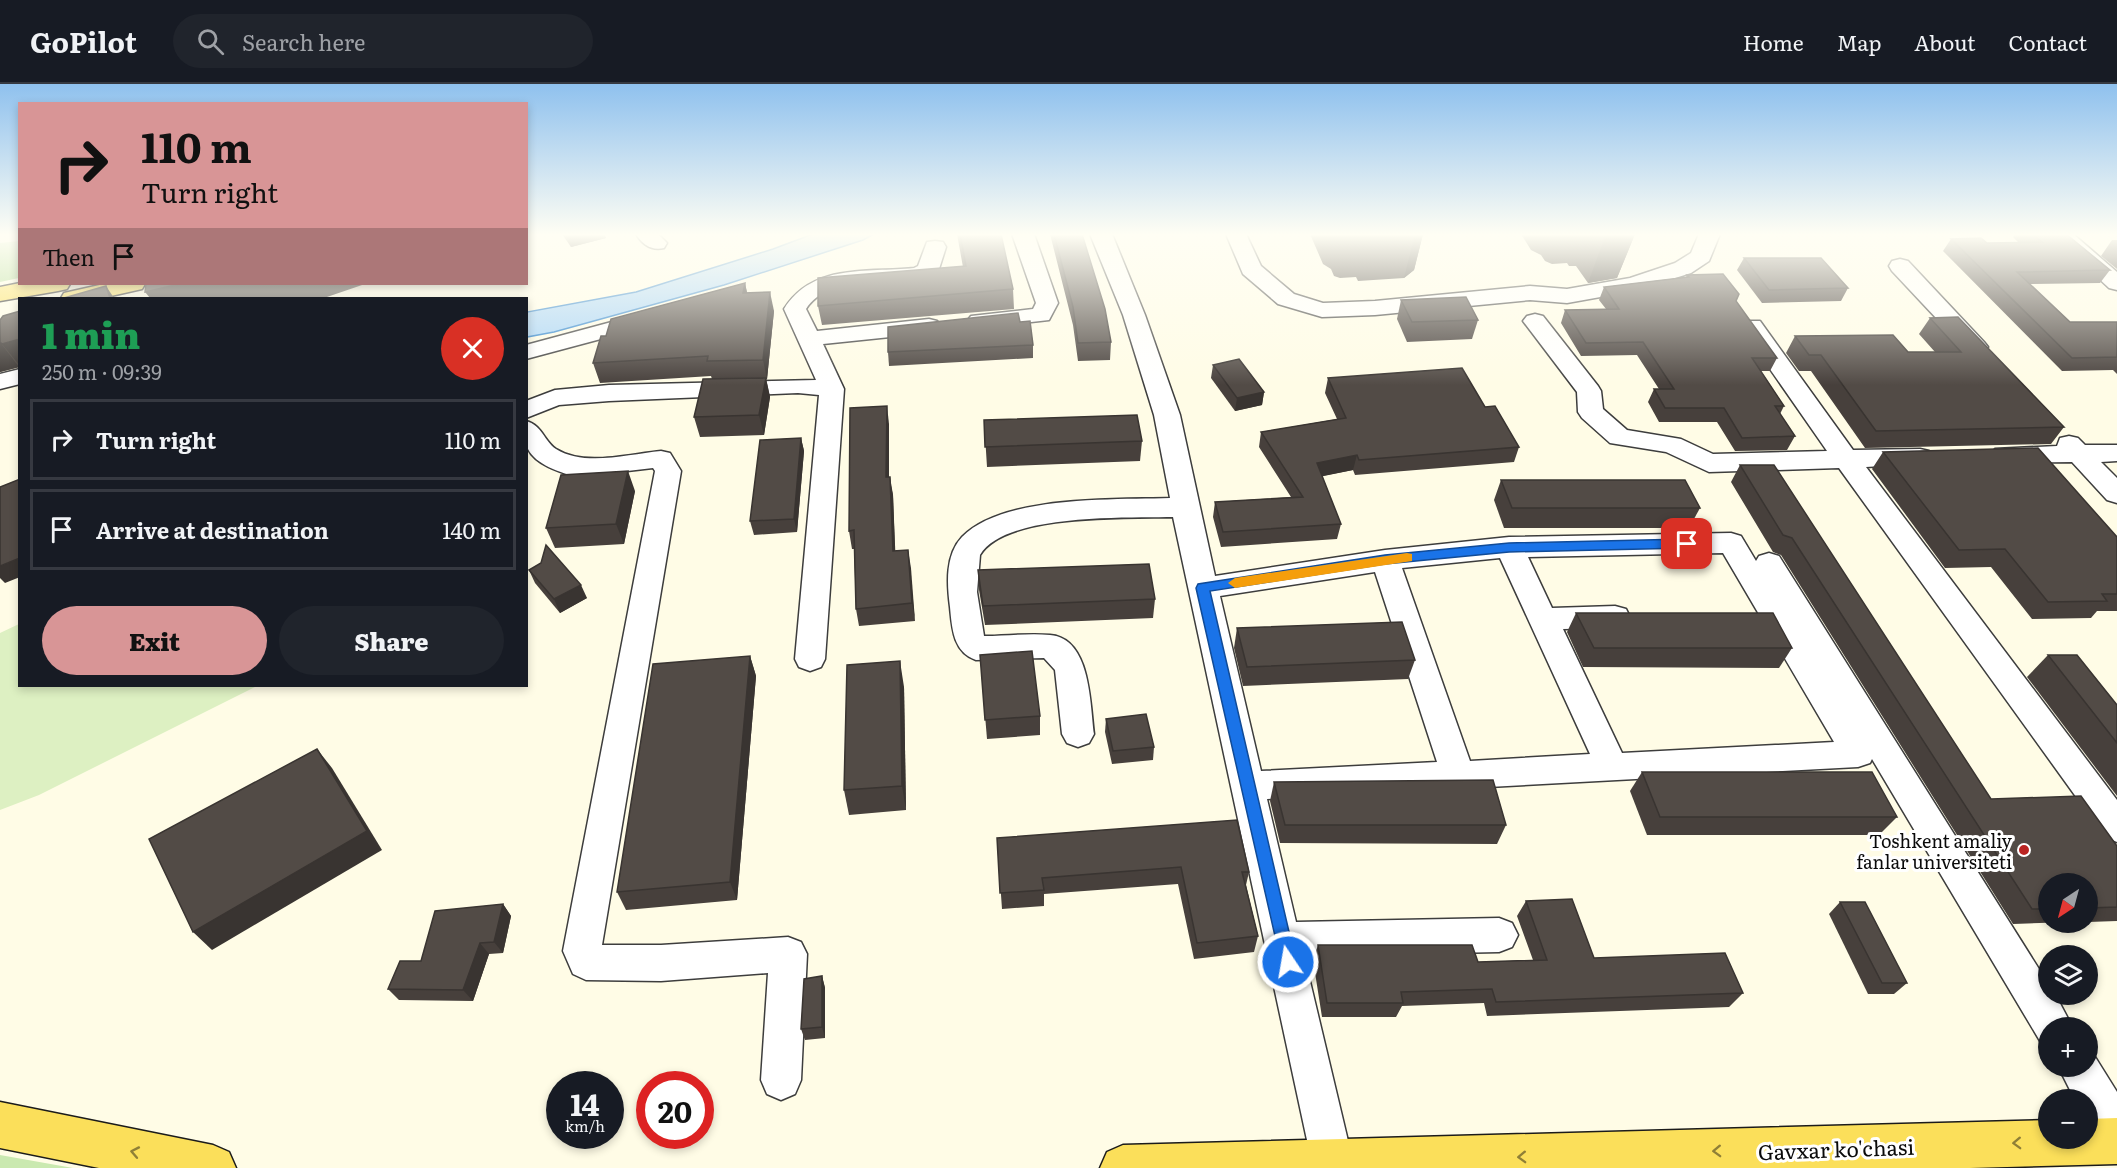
<!DOCTYPE html>
<html lang="en">
<head>
<meta charset="utf-8">
<style>
	body { margin:0; font-family:Literata,serif; background:#20242c; color:#f1f3f6; height:100vh; display:flex; flex-direction:column; font-size:22px; white-space:nowrap }
	* { box-sizing:border-box; margin:0 }
	p { font-size:20px; color:#9ea1a6 }
	.icon { flex:none; width:33px; height:33px; fill:none; stroke:currentColor; stroke-width:2; stroke-linecap:round; stroke-linejoin:round }
	.map { position:relative; flex:1; overflow:hidden }
	.details { position:absolute; left:18px; top:213px; width:510px; height:390px; display:flex; flex-direction:column; background:#171b24; border-radius:0px; box-shadow:0 3px 9px #0003 }
	.details>* { flex:none }
	.banner { position:absolute; left:18px; top:18px; width:510px; height:183px; border-radius:0px; box-shadow:0 3px 9px #0003; background:#d89596; color:#111; overflow:hidden }
	.needle { width:39px; rotate:216deg }
	.buttons { position:absolute; left:2038px; top:789px; display:grid; gap:12px }
	.buttons a { display:grid; place-items:center; width:60px; height:60px; border-radius:50%; background:#171b24; box-shadow:0 3px 9px #0003; font-size:30px }
	.speed { position:absolute; left:546px; top:987px; display:flex; gap:12px; font-size:30px; font-weight:700; text-align:center }
	.speed>* { display:grid; place-content:center; width:78px; height:78px; border-radius:50%; background:#171b24; box-shadow:0 3px 9px #0003; line-height:1 }
	.speed small { font-size:15px; font-weight:400 }
	.speed .limit { border:9px solid #d22; background:#fff; color:#111 }
	.pin { position:absolute; display:grid; place-items:center; width:51px; height:51px; color:#fff; margin:-26px; border-radius:12px; box-shadow:0 3px 9px #0006 }
	.me { position:absolute; width:66px; margin:-33px; rotate:348deg; stroke-linejoin:round; filter:drop-shadow(0 0 4px #0008) }
	.turn { display:flex; align-items:center; gap:21px; height:126px; padding:0 24px; font-size:27px }
	.turn .icon { width:78px; height:78px; stroke-width:2.5 }
	.turn b { display:block; font-size:42px; line-height:51px }
	.then { display:flex; align-items:center; height:57px; padding:0 24px; background:#0003; gap:12px; font-size:22px }
	.round { display:grid; place-items:center; flex:none; width:63px; height:63px; border-radius:32px; background:#20242c }
	.summary { display:flex; align-items:center; justify-content:space-between; height:102px; padding:0 24px }
	h1 { font-size:36px; font-weight:800; line-height:45px; color:#1e9e55 }
	.cta { display:flex; gap:12px; margin-top:auto; padding:12px 24px }
	.cta a { flex:1; height:69px; border-radius:36px; background:#d89596; color:#111; font-size:24px; font-weight:800; line-height:69px; text-align:center }
	.cta a+a { background:#20242c; color:#f1f3f6 }
	ul { padding:0; list-style:none }
	li { display:flex; align-items:center; gap:18px; height:81px; margin:0 12px 9px; padding:0 12px; border:3px solid #363941; border-radius:0px }
	li div { flex:1 }
	li b { display:block; font-size:22px }
	li em { font-style:normal }
	header { display:flex; align-items:center; gap:36px; box-sizing:border-box; height:84px; padding:0 30px; background:#171b24; border-bottom:2px solid #363941 }
	header strong { font-size:28px }
	nav { display:flex; gap:33px; margin-inline-start:auto; font-size:21px }
	.search { width:420px; height:54px; background:#20242c; display:flex; align-items:center; gap:15px; box-sizing:border-box; padding:0 21px; border-radius:33px; color:#9ea1a6; font-size:22px }
	.map>svg:first-child { display:block }
	.green { fill:#cae9b0 }
	.forest { fill:#acd990 }
	.pitch { fill:#ddf0c2 }
	.water { fill:#aad5f7; stroke:#3085cf; stroke-width:1.5 }
	.lines { fill:none; stroke-linecap:round; stroke-linejoin:round }
	.minor-casing { stroke:#3d3d3d; stroke-width:3 }
	.major-casing { stroke:#1b1b1b; stroke-width:3 }
	.minor { fill:#fff; fill-rule:evenodd }
	.major { fill:#fbdf5a; fill-rule:evenodd }
	.wall { fill:#47403c }
	.shaded-wall { fill:#393431 }
	.building { fill:#524b46; stroke:#393431; stroke-width:1.5 }
	.oneway { stroke:#8f7f36 }
	.route { fill:#1a73e8; stroke:#114b97; stroke-width:1.5 }
	.slow { fill:#f59e0b }
	.poi-dot { fill:#ba2321; stroke:#fff; stroke-width:2 }
	.labels { text-anchor:middle; dominant-baseline:central; stroke-width:6; stroke-linejoin:round; paint-order:stroke }
	.poi-label { font-size:18px; fill:#0a0a0a; stroke:#fff; text-anchor:end }
	.near-street-label { font-size:21px; fill:#0a0a0a; stroke:#fff }
</style>
</head>
<body>
<header>
<strong>GoPilot</strong>
<div class="search"><svg class="icon" aria-label="search" viewBox="0 0 24 24"><circle cx="10" cy="10" r="6"/><path d="M15 15l6 6"/></svg>Search here</div>
<nav><a>Home</a><a>Map</a><a>About</a><a>Contact</a></nav>
</header>
<div class="map">
<svg width="2117" height="1084" viewBox="0 0 2117 1084">
	<rect width="100%" height="100%" fill="#fffce6"/>
	<polygon class="green" points="0,1071 73,1084 0,1084"/>
	<polygon class="forest" points="19,157 19,194 0,198 0,159"/>
	<polygon class="pitch" points="19,540 20,602 257,602 39,711 0,726 0,549"/>
	<polygon class="water" points="813,150 874,150 863,156 724,201 554,248 527,253 527,228 636,208 773,165"/>
	<g class="lines">
		<g class="minor-casing">
			<g id="minor">
				<path d="M636,150H658L667,159L664,164C651,167 642,160 636,150Z"/>
				<polygon points="1012,150 1034,150 1058,219 1049,236 979,244 971,242 967,237 971,232 1033,225 1036,219"/>
				<path d="M1090,150H1112L1145,231L1180,331L1215,492L1385,466L1509,453L1731,449L1741,452L1756,477L1759,472L1769,469L1779,472L2049,901V910H2055L2073,944H2049V961L2040,957L1872,675L1870,679L1858,683L1267,715L1296,838L1499,834L1512,839L1518,851L1512,863L1499,868L1304,872L1353,1078L1351,1084H1313L1173,433C1129,434 1005,429 980,471L977,508L984,552C1006,552 1029,549 1050,551C1091,554 1090,621 1094,650L1089,659L1078,663L1067,659L1062,650L1055,586L1044,574L976,576C953,568 952,544 950,523C947,500 945,471 962,453C1003,411 1114,416 1170,414L1154,331L1123,231ZM1723,469L1834,658L1622,669L1563,545L1615,544L1626,541L1630,533L1626,525L1615,522L1552,524L1528,473ZM1500,474L1590,670L1470,677L1402,484ZM1375,488L1437,678L1261,687L1220,512Z"/>
				<polygon points="1226,150 1246,150 1261,182 1294,210 1323,219 1375,217 1530,202 1567,205 1630,194 1675,179 1691,169 1699,150 1720,150 1709,177 1691,189 1634,207 1567,219 1530,216 1375,231 1322,233 1278,220 1243,190"/>
				<polygon points="2051,150 2073,150 2117,188 2117,206 2109,204"/>
				<path d="M935,157L943,158L946,163L939,185L928,195C891,204 830,188 806,225L817,247L929,235L937,237L941,242L937,247L929,249L823,260L844,305L825,575L821,583L810,587L799,583L795,575L819,311L798,309L609,317L559,321L526,334V317L555,306L609,301L816,296L784,225C813,179 866,189 914,184L918,182L927,158Z"/>
				<polygon points="1900,175 1908,177 1984,258 1988,263 1984,268 1968,268 1892,187 1889,182 1892,177"/>
				<polygon points="645,229 653,231 657,236 653,241 526,275 526,261"/>
				<polygon points="1535,230 1543,232 1598,302 1601,307 1603,325 1627,346 1681,355 1713,370 1827,367 1740,242 1744,237 1760,237 1853,366 1920,365 1929,367 1933,373 1929,379 1866,383 2117,716 2117,758 2105,753 1839,384 1709,388 1666,368 1610,359 1582,334 1578,328 1577,308 1523,237 1527,232"/>
				<polygon points="20,285 20,300 0,305 0,290"/>
				<path d="M526,337C542,341 544,357 556,365C585,383 628,370 661,367L670,369L681,387L602,861H661L788,853L801,858L807,870L801,996L795,1010L781,1016L767,1010L761,996L768,889L661,897L586,896L573,890L563,867L655,387L653,384L576,393C560,388 536,381 528,365C524,358 526,345 526,337Z"/>
				<polygon points="2069,352 2078,354 2085,361 2117,361 2117,377 2101,378 2117,394 2117,419 2107,416 2072,378 2004,379 1995,377 1991,371 1995,365 2057,362 2060,354"/>
				<path d="M2088,966L2092,968L2117,1008V1067C2093,1057 2088,1041 2088,1016H2075L2058,982H2088Z"/>
			</g>
		</g>
		<g class="major-casing">
			<g id="major">
				<polygon points="20,199 70,200 67,205 58,207 0,217 0,203"/>
				<polygon points="104,200 145,200 142,205 102,214 61,214 64,209"/>
				<polygon points="0,1018 213,1061 229,1068 236,1084 99,1084 0,1064"/>
				<polygon points="2117,1034 2117,1080 1970,1084 1100,1084 1107,1068 1123,1061 2049,1036 2049,1054 2088,1054 2088,1035"/>
			</g>
		</g>
		<use href="#minor" class="minor"/>
		<use href="#major" class="major"/>
	</g>
	<g class="wall">
		<polygon points="562,150 604,150 606,154 571,163"/>
		<polygon points="957,150 1001,150 1013,205 1014,225 822,241 818,222 963,183"/>
		<polygon points="1050,150 1082,150 1111,258 1110,276 1078,277 1073,241"/>
		<polygon points="1310,150 1423,150 1414,186 1404,194 1358,197 1356,193 1340,194 1334,192 1331,185 1323,180"/>
		<polygon points="1521,150 1635,150 1617,194 1588,199 1576,182 1569,182 1567,179 1552,180 1545,177 1541,171 1531,166"/>
		<polygon points="2015,150 2066,150 2110,186 2100,199 2030,200 2070,238 2117,238 2117,290 2113,286 2062,287 1943,167 1951,155 1987,159 2019,159 2013,153"/>
		<polygon points="2112,156 2117,156 2117,185 2101,172"/>
		<polygon points="1744,174 1848,204 1841,217 1762,219 1737,186"/>
		<polygon points="1687,191 1736,217 1777,274 1770,287 1761,287 1784,322 1780,330 1795,352 1787,366 1735,367 1717,338 1659,338 1648,318 1654,305 1659,305 1637,271 1581,272 1561,239 1565,226 1606,225 1599,216 1604,203 1686,193"/>
		<polygon points="745,199 747,209 774,227 767,295 766,295 770,313 764,351 700,353 694,333 712,295 711,292 600,299 593,279 606,252"/>
		<polygon points="1401,216 1478,236 1472,255 1407,258 1397,235"/>
		<polygon points="20,227 20,283 0,288 0,236"/>
		<polygon points="1930,234 2064,343 2051,360 1865,364 1811,287 1799,287 1786,269 1795,252 1908,268 1935,268 1919,250"/>
		<polygon points="1020,238 1033,261 1033,274 889,282 888,268"/>
		<polygon points="1213,281 1264,308 1262,321 1235,327 1211,294"/>
		<polygon points="1328,294 1485,323 1519,363 1514,378 1355,391 1353,386 1322,392 1341,440 1337,455 1221,463 1213,433 1215,418 1291,413 1259,363 1261,348 1337,335 1325,309"/>
		<polygon points="984,336 1142,357 1140,377 987,383"/>
		<polygon points="889,340 889,393 893,411 895,467 908,466 915,537 859,542 856,525 854,465 852,465 849,447"/>
		<polygon points="801,354 804,367 797,448 754,451 750,437"/>
		<polygon points="1883,368 2117,453 2117,527 2097,527 2091,534 2032,535 1991,483 1945,484 1872,385"/>
		<polygon points="1740,381 1991,715 2117,762 2117,837 2088,838 2088,800 2049,800 2049,838 2069,838 2013,840 1781,471 1773,468 1731,398"/>
		<polygon points="1501,396 1700,424 1689,444 1504,444 1494,416"/>
		<polygon points="635,407 624,460 555,464 546,444"/>
		<polygon points="529,486 587,514 560,529 535,499"/>
		<polygon points="978,486 1155,515 1153,534 985,541 979,506"/>
		<polygon points="1576,529 1792,564 1779,584 1583,583 1567,548"/>
		<polygon points="1237,544 1415,576 1408,595 1243,602 1234,564"/>
		<polygon points="980,571 1040,632 1040,651 987,655"/>
		<polygon points="2048,571 2117,621 2117,712 2027,593"/>
		<polygon points="750,572 756,592 737,816 626,826 617,808"/>
		<polygon points="904,603 906,726 849,731 844,706"/>
		<polygon points="1106,635 1154,663 1153,676 1112,680 1105,648"/>
		<polygon points="1642,688 1897,733 1879,751 1647,751 1630,707"/>
		<polygon points="1274,698 1506,741 1497,760 1280,759 1270,717"/>
		<polygon points="997,754 1249,788 1246,801 1258,852 1254,868 1194,875 1178,800 1044,810 1044,822 1002,825"/>
		<polygon points="1526,817 1594,874 1743,909 1729,923 1487,932 1484,919 1402,922 1396,933 1322,933 1313,876 1318,861 1478,878 1533,876 1517,832"/>
		<polygon points="1840,818 1907,899 1894,910 1868,910 1829,830"/>
		<polygon points="503,820 511,832 503,869 489,870 473,917 399,916 388,905 421,877"/>
		<polygon points="822,892 825,904 825,954 805,956 801,945"/>
	</g>
	<g class="shaded-wall">
		<polygon points="567,150 604,150 606,154 571,163"/>
		<polygon points="1415,150 1423,150 1414,186 1404,194"/>
		<polygon points="1606,150 1635,150 1617,194 1588,199"/>
		<polygon points="745,199 749,218 743,209"/>
		<polygon points="179,200 365,200 324,214 150,214 145,208"/>
		<polygon points="106,202 114,214 110,214"/>
		<polygon points="770,208 774,227 767,295 763,276"/>
		<polygon points="20,255 20,282 2,260"/>
		<polygon points="0,258 19,283 0,288"/>
		<polygon points="766,294 770,313 764,351 759,331"/>
		<polygon points="1264,308 1262,321 1235,327 1237,314"/>
		<polygon points="887,322 889,340 889,411 886,393"/>
		<polygon points="801,354 804,367 797,448 794,435"/>
		<polygon points="1357,371 1353,386 1314,394 1317,379"/>
		<polygon points="628,387 635,407 624,460 616,440"/>
		<polygon points="890,393 893,411 896,485 893,467"/>
		<polygon points="908,466 911,484 915,537 912,519"/>
		<polygon points="20,474 20,493 5,499 0,494 0,482"/>
		<polygon points="581,501 587,514 560,529 554,515"/>
		<polygon points="750,572 756,592 737,816 730,798"/>
		<polygon points="900,577 904,603 906,726 902,702"/>
		<polygon points="317,665 332,684 382,766 212,866 193,848"/>
		<polygon points="503,820 511,832 503,869 494,858"/>
		<polygon points="480,859 489,870 473,917 463,906"/>
		<polygon points="822,892 825,904 825,954 822,943"/>
	</g>
	<g class="building">
		<polygon points="960,150 1001,150 1013,205 818,222 818,194 966,182"/>
		<polygon points="1054,150 1082,150 1105,225 1111,258 1078,259 1073,223"/>
		<polygon points="2032,150 2066,150 2110,186 2017,188 2070,238 2117,238 2117,273 2072,274 1951,155 1981,154 1987,159 2042,158"/>
		<polygon points="1744,174 1821,174 1848,204 1769,206"/>
		<polygon points="1723,190 1739,210 1736,217 1777,274 1752,274 1784,322 1775,322 1795,352 1742,354 1724,324 1665,324 1654,305 1674,305 1643,258 1586,259 1565,226 1619,225 1604,203 1689,193 1687,191"/>
		<polygon points="745,199 743,209 770,208 763,276 707,277 708,272 593,279 601,252 606,252 611,235"/>
		<polygon points="146,200 179,200 145,208"/>
		<polygon points="106,202 110,214 64,214"/>
		<polygon points="1466,213 1478,236 1412,238 1401,216"/>
		<polygon points="20,227 20,255 2,260 0,258 0,236 3,232"/>
		<polygon points="1018,229 1020,238 1030,237 1033,261 888,268 888,243"/>
		<polygon points="1958,233 2064,343 1876,347 1821,271 1809,271 1795,252 1893,251 1908,268 1961,268 1930,234"/>
		<polygon points="1239,275 1264,308 1237,314 1213,281"/>
		<polygon points="1462,284 1485,323 1495,322 1519,363 1359,376 1357,371 1317,379 1341,440 1223,448 1215,418 1303,413 1261,348 1346,334 1328,294"/>
		<polygon points="766,294 759,331 694,333 703,295"/>
		<polygon points="887,322 886,393 890,393 893,467 908,466 912,519 856,525 854,446 849,447 850,324"/>
		<polygon points="1137,331 1142,357 985,363 984,336"/>
		<polygon points="801,354 794,435 750,437 760,356"/>
		<polygon points="2038,364 2117,453 2117,510 2102,510 2107,517 2048,518 2005,465 1959,466 1883,368"/>
		<polygon points="1740,381 1774,381 1991,715 2081,712 2117,762 2117,823 2088,824 2088,800 2049,800 2049,825 2032,825 1792,454 1783,451"/>
		<polygon points="628,387 616,440 546,444 561,391"/>
		<polygon points="20,395 20,474 0,482 0,403"/>
		<polygon points="1501,396 1685,396 1700,424 1512,424"/>
		<polygon points="546,461 581,501 554,515 529,486 541,479"/>
		<polygon points="1149,480 1155,515 983,522 978,486"/>
		<polygon points="1576,529 1773,529 1792,564 1594,564"/>
		<polygon points="1402,538 1415,576 1247,583 1237,544"/>
		<polygon points="1032,567 1040,632 985,636 980,571"/>
		<polygon points="2048,571 2077,571 2117,621 2117,659"/>
		<polygon points="750,572 730,798 617,808 653,580"/>
		<polygon points="900,577 902,702 844,706 847,581"/>
		<polygon points="1146,630 1154,663 1113,667 1106,635"/>
		<polygon points="317,665 367,747 193,848 149,755"/>
		<polygon points="1642,688 1872,688 1897,733 1660,733"/>
		<polygon points="1493,696 1506,741 1285,741 1274,698"/>
		<polygon points="1237,736 1249,788 1242,788 1258,852 1197,859 1181,783 1042,794 1044,806 1000,809 997,754"/>
		<polygon points="1572,815 1594,874 1725,869 1743,909 1496,918 1492,905 1401,908 1403,919 1327,919 1318,861 1472,861 1478,878 1547,876 1526,817"/>
		<polygon points="1840,818 1865,818 1907,899 1882,899"/>
		<polygon points="503,820 494,858 480,859 463,906 388,905 400,877 421,877 435,827"/>
		<polygon points="822,892 822,943 801,945 804,895"/>
	</g>
	<defs><path id="oneway-chevron" d="M-2-3.5L2.5 0L-2 3.5" fill="none" stroke-width="1.6" stroke-linecap="round" stroke-linejoin="round" transform="scale(1.5)"/></defs>
	<g class="oneway">
		<use href="#oneway-chevron" transform="translate(2017 1059) rotate(178)"/>
		<use href="#oneway-chevron" transform="translate(1717 1067) rotate(178)"/>
		<use href="#oneway-chevron" transform="translate(135 1068) rotate(-169)"/>
		<use href="#oneway-chevron" transform="translate(1522 1073) rotate(178)"/>
	</g>
	<linearGradient id="sky" x2="0" y2="1"><stop stop-color="#8fc1ee"/><stop offset="0.5" stop-color="#fffef4"/><stop offset="1" stop-color="#fffef4" stop-opacity="0"/></linearGradient>
	<rect width="2117" height="301" fill="url(#sky)"/>
	<polygon class="route" points="1687,455 1693,460 1687,464 1509,468 1385,480 1210,507 1296,878 1294,883 1288,886 1282,883 1196,504 1198,500 1385,471 1509,459"/>
	<polygon class="slow" points="1407,469 1412,470 1412,477 1235,504 1228,499 1235,494"/>
	<circle class="poi-dot" cx="2024" cy="766" r="6"/>
	<g class="labels">
		<g class="poi-label">
			<text x="2012" y="756">Toshkent amaliy<tspan x="2012" dy="21">fanlar universiteti</tspan></text>
		</g>
		<g class="near-street-label">
			<text transform="translate(1836 1064) rotate(-2)">Gavxar ko'chasi</text>
		</g>
	</g>
</svg>
<div class="buttons">
<a><svg class="needle" viewBox="-14 -14 28 28"><path d="M0-13l5 13h-10z" fill="#e53935"/><path d="M0 13l5-13h-10z" fill="#9ea1a6"/></svg></a>
<a><svg class="icon" aria-label="layers" viewBox="0 0 24 24"><path d="M12 4l9 5-9 5-9-5zM3 14l9 5 9-5"/></svg></a>
<a>+</a>
<a>−</a>
</div>
<div class="speed"><div>14<small>km/h</small></div><div class="limit">20</div></div>
<div class="pin" style="left:1687px;top:460px;background:#d93025"><svg class="icon" aria-label="arrive" viewBox="0 0 24 24"><path d="M6 21V4h12l-3 4 3 4H6"/></svg></div>
<svg class="me" style="left:1288px;top:878px" viewBox="-20 -20 40 40"><circle r="17" fill="#1a73e8" stroke="#fff" stroke-width="3"/><path d="M0-11L8 9 0 5-8 9z" fill="#fff"/></svg>
<div class="banner">
<div class="turn"><svg class="icon" aria-label="right" viewBox="0 0 24 24"><path d="M7 20v-9h11M14 6l5 5-5 5"/></svg><div><b>110 m</b>Turn right</div></div>
<div class="then">Then<svg class="icon" aria-label="arrive" viewBox="0 0 24 24"><path d="M6 21V4h12l-3 4 3 4H6"/></svg></div>
</div>
<section class="details">
<div class="summary"><div><h1>1 min</h1><p>250 m · 09:39</p></div><a class="round" style="background:#d93025;color:#fff"><svg class="icon" aria-label="close" viewBox="0 0 24 24"><path d="M6 6l12 12M18 6L6 18"/></svg></a></div>
<ul>
<li><svg class="icon" aria-label="right" viewBox="0 0 24 24"><path d="M7 20v-9h11M14 6l5 5-5 5"/></svg><div><b>Turn right</b></div><em>110 m</em></li>
<li><svg class="icon" aria-label="arrive" viewBox="0 0 24 24"><path d="M6 21V4h12l-3 4 3 4H6"/></svg><div><b>Arrive at destination</b></div><em>140 m</em></li>
</ul>
<div class="cta"><a>Exit</a><a>Share</a></div>
</section>
</div>
</body>
</html>
